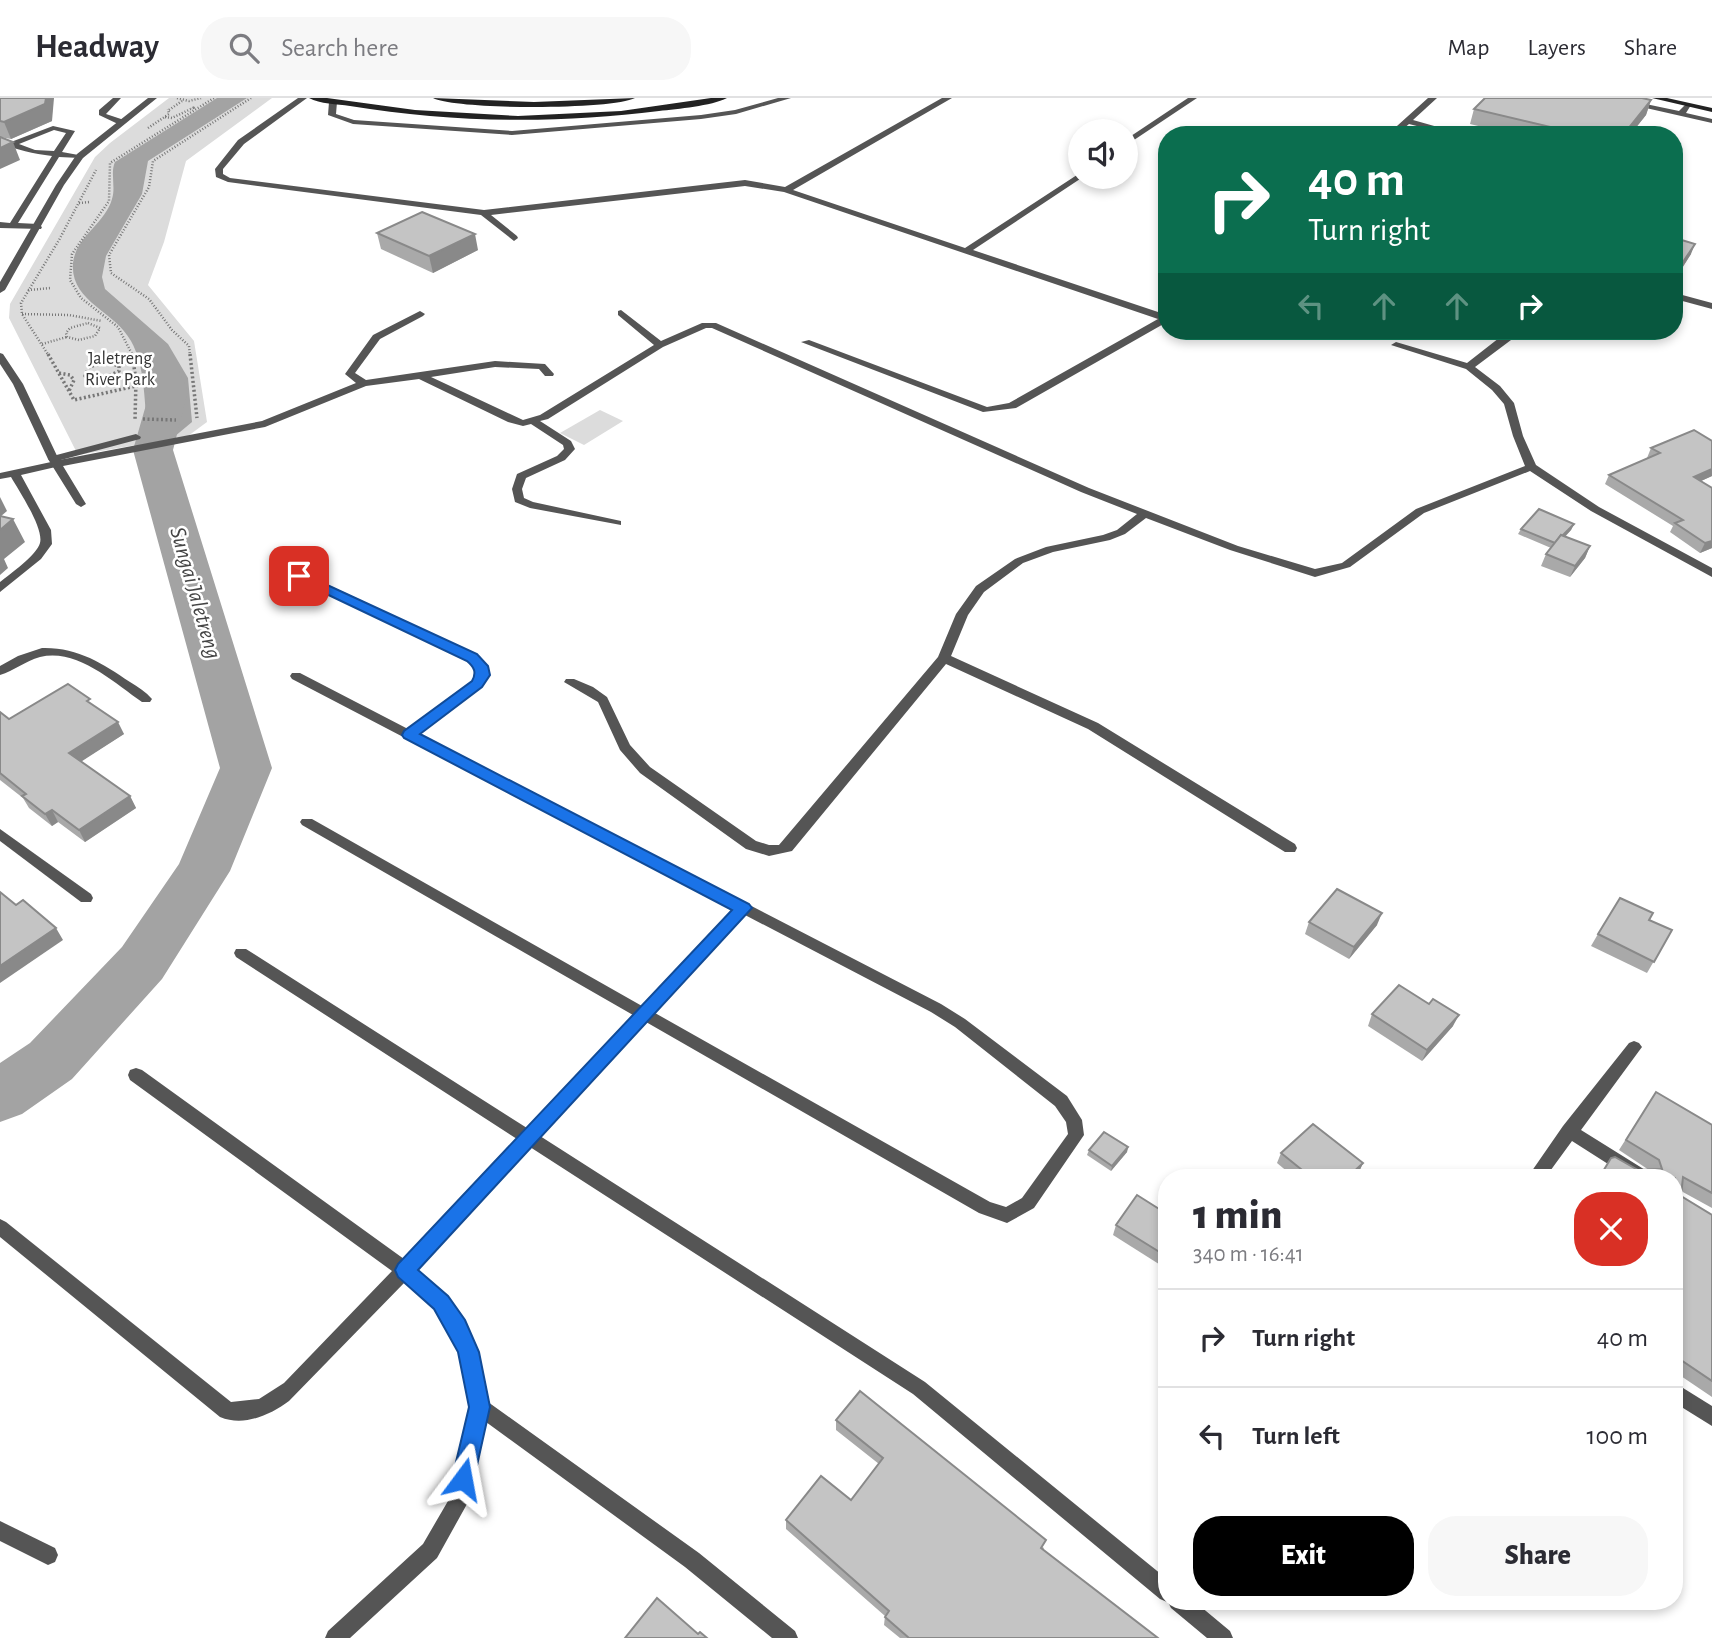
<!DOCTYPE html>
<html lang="en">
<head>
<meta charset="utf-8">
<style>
	body { margin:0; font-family:"Alegreya Sans",sans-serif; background:#f7f7f7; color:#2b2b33; height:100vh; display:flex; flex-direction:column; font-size:26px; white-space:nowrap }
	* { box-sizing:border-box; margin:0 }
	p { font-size:23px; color:#7c7c81 }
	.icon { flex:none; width:38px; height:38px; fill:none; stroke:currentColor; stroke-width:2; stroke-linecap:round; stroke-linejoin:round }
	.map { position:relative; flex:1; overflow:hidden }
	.side { position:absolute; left:1158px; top:1071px; width:525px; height:441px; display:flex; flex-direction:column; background:#fff; border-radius:28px; box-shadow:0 4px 10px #0003 }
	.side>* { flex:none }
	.hud { position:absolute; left:1158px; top:28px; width:525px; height:214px; border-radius:28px; box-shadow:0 4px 10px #0003; background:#0b6e4f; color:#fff; overflow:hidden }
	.fabs { position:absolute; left:1068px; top:21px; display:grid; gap:14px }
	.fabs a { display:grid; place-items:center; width:70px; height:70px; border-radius:50%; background:#fff; box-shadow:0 4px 10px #0003; font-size:35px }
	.pin { position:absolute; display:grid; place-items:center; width:60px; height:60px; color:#fff; margin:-30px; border-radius:14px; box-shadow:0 4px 10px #0006 }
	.me { position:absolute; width:77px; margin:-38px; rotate:13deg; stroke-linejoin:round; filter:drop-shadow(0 0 5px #0008) }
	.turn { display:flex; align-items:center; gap:24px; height:147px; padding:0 35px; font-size:32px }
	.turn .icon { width:91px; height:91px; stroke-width:2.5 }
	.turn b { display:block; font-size:49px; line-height:60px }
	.lanes { display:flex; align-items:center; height:66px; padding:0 35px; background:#0003; justify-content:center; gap:35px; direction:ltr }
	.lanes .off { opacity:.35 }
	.round { display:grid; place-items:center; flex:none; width:74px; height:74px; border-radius:28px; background:#f7f7f7 }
	.summary { display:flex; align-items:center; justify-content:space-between; height:119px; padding:0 35px }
	h1 { font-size:42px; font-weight:800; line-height:52px }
	.primary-button { display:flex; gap:14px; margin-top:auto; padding:14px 35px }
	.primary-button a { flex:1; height:80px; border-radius:28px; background:#000; color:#fff; font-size:28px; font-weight:800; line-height:80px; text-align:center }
	.primary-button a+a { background:#f7f7f7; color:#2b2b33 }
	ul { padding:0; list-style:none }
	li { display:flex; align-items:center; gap:21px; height:98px; padding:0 35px; border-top:2px solid #e1e1e2 }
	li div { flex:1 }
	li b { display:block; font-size:26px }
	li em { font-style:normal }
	header { display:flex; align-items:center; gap:42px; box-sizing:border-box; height:98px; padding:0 35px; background:#fff; border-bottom:2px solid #e1e1e2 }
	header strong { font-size:33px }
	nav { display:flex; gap:38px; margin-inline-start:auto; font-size:24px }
	.search { width:490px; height:63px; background:#f7f7f7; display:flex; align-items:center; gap:18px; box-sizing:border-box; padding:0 24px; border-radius:28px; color:#7c7c81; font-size:26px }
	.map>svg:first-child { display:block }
	.green { fill:#dcdcdc }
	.water { fill:#a3a3a3 }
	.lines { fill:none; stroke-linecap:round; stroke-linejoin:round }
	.river { fill:#a3a3a3; fill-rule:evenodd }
	.path-far1 { stroke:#777; stroke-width:2.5; stroke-dasharray:1 2; stroke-linecap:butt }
	.path { stroke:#777; stroke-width:3.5; stroke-dasharray:2 2.5; stroke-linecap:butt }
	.service { fill:#555; fill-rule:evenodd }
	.minor { fill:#555; fill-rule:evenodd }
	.secondary { fill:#222; fill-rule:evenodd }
	.wall { fill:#a9a9a9 }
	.shaded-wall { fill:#898989 }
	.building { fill:#c4c4c4; stroke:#898989; stroke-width:2 }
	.route { fill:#1a73e8; stroke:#114b97; stroke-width:2 }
	.labels { text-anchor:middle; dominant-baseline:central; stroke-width:5; stroke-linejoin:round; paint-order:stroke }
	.far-park-label { font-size:18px; fill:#333; stroke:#fff }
	.water-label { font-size:23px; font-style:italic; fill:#444; stroke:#fff }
</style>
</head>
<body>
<header>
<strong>Headway</strong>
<div class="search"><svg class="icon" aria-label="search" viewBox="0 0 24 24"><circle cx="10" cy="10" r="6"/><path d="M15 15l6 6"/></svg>Search here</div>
<nav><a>Map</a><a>Layers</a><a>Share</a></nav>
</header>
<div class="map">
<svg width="1712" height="1540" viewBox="0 0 1712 1540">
	<rect width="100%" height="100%" fill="#fff"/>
	<g class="green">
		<polygon points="169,0 272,0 186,63 164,144 148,187 194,243 207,324 188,338 78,357 9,220 10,206 95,59 110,45"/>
		<polygon points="600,312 623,323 584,347 560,335"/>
	</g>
	<path class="water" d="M217,0H247L148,63L142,96L106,158L102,179L105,191L168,246L188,280L192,324L162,349L139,353L143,331L147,328C144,301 145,268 131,243C114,212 70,204 73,165C76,138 105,126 112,101C116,89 110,75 115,64Z"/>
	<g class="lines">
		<polygon class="river" points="164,267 178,271 188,293 173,352 272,670 230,773 162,881 72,981 22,1016 0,1024 0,965 30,945 122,849 179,766 220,670 133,352 150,293 145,279 150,271"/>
		<g class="path-far1">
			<polyline points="177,0 189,3 201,0"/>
			<polyline points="169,12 182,3"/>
			<polyline points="165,19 172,20 195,9 192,11"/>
			<polyline points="148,30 169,16 168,11"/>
			<polyline points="79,105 90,104"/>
			<polyline points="28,192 51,190"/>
			<polyline points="22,216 69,217 102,223"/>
			<polygon points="88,225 100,230 95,238 79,242 67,239 66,235 70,230"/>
			<polyline points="42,246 67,239"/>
			<polyline points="49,258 22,216 21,205 59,142 96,72"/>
			<polyline points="133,258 118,229 81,200 70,182 72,156 109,103 110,65 214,0"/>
			<polyline points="190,258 189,248 172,232 149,201 111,175 109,157 149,89 153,63 251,0"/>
		</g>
		<g class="path">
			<polyline points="48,256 74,302 136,288"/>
			<polyline points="132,256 136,282 135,322"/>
			<polyline points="190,256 197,320"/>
			<polygon points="106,264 119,268 119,273 103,281 85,278 89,269"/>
			<polyline points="119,268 134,260"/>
			<polyline points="59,275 70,277 74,282 69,293"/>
			<polyline points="143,321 176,322"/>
		</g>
		<g class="service">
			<polygon points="113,0 121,0 106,16 124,22 124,26 118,26 99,17 99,12"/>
			<polygon points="298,0 307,0 244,46 223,71 223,76 230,80 484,112 745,82 785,89 942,0 952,0 793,92 965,150 1080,75 1080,79 1083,79 973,152 1167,217 1167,224 1016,310 983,314 801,244 809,242 987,309 1009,305 1158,221 784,94 745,88 491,117 517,138 518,140 514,143 481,117 228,84 216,79 215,71 238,42"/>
			<polygon points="778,0 791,0 736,16 701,21 512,37 353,26 328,17 329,4 333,2 337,4 336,16 354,22 512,33 701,17 735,12"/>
			<polygon points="1188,0 1197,0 1125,48 1125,42"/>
			<polygon points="1428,0 1437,0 1413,22 1466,37 1452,37 1409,26 1396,37 1387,37"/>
			<polygon points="1602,0 1617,0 1679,13 1687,5 1691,7 1686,15 1712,21 1712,25"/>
			<path d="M53,28L75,33L62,54L84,58L80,60L59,59L18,125L38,126L42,129L41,131L0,130V124L10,125L52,58C33,56 17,51 0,46V41L11,44ZM54,32L66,35L54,53L35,52L19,46Z"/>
			<polygon points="1675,195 1712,205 1712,211 1675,201"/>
			<path d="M136,336L141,339L140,341L57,363L61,366L60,368L21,377L51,432L52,446L41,461L0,494V484C10,476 37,457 40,445C44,430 19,393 11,379L0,381V375L51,364L48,361L49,359Z"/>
		</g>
		<g class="minor">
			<polygon points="148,0 157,0 83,60 64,87 5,192 0,195 0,184 56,87 77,56"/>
			<polygon points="621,212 661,243 702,225 716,225 1089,390 1238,448 1315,471 1342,465 1416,411 1525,368 1513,338 1504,306 1492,292 1466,271 1391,247 1396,244 1467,265 1508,233 1523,233 1475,269 1500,288 1514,305 1523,338 1536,367 1599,409 1712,470 1712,479 1591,413 1530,373 1424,415 1350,469 1315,479 1230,452 1146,420 1125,436 1110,442 1053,454 1023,465 984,494 968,517 951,558 1098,625 1295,746 1297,750 1295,754 1285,754 1088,631 946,566 792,753 769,758 746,751 640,675 620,652 598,604 564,584 566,581 574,581 593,589 607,599 630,647 650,669 756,743 769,747 779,747 938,559 956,516 976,488 1015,461 1046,449 1103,437 1117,432 1137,416 1081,394 712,230 706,230 663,249 548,321 540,323 571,343 575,351 565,362 526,380 522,391 524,400 533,404 621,423 621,427 530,410 515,404 512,391 517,376 557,358 564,351 563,347 531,326 523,328 508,324 419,281 366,288 265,329 63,368 86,406 81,409 76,406 48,361 13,286 0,266 0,255 3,256 23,286 59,362 262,323 356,285 345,276 373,237 420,213 425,216 423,218 380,241 355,275 366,282 495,263 545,266 554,276 553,278 545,278 539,271 495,269 431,279 523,322 540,317 654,247 618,217 618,213"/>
			<path d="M1528,233H1558L1566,236C1558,241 1536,238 1528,233Z"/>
			<path d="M275,462L476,556L487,568L489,577L481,589L419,636L941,906L965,921L1067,998L1082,1022L1084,1037L1034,1110L1007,1125L979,1115L646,924L540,1038L925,1284L1167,1481V1503H1194L1230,1533L1233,1540H1207L1171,1510L1168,1504H1167L1160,1501L913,1296L530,1049L417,1172C426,1180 436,1188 445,1198C473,1226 480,1266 488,1304L699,1455L795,1533L798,1540H772L685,1469L486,1324L467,1406L437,1460L350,1540H325L328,1533L423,1446L448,1403L471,1309L459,1254L451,1234L435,1211L405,1184L289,1303C270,1317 244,1329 220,1319L0,1139V1121L6,1124L231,1304L259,1301L284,1285L392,1173L130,982L128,977L130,972L136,970L142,972L404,1161L517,1041L236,859L234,855L236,851H246L527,1030L633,917L302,727L300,724L302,721H312L642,908L733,811L292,581L290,578L292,575H300L408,631L473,583L477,577L475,569L468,562L271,468V464ZM745,817L931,914L955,929L1055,1008L1066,1024L1068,1036L1022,1100L1006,1109L990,1104L655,915Z"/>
			<path d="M42,550C77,549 102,565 130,584C138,589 146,594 152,601L150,604H142C113,584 77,550 40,559C25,563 14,573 0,577V568L18,558Z"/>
			<polygon points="0,731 91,796 93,800 91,804 81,804 0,743"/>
			<polygon points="1634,943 1639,945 1642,949 1639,953 1581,1032 1650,1075 1652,1080 1630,1080 1572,1043 1545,1080 1527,1080 1563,1028 1629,945"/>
			<polygon points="1675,1285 1712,1308 1712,1328 1675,1305"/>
			<polygon points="0,1423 55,1450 58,1457 55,1464 48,1467 0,1443"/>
		</g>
		<g class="secondary">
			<path d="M309,0H327L415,12L518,18L621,13L711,0H727C711,8 678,11 659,13C557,26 453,25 350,8C337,6 320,6 309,0Z"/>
			<path d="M433,0L534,4L635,0C612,12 456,12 433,0Z"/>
			<polygon points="1652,0 1667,0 1712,10 1712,14"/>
		</g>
	</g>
	<g class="wall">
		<polygon points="0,0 52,23 11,41 0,39"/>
		<polygon points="1651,2 1646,17 1630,37 1515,37 1470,26 1474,11"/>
		<polygon points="377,135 478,152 433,175 381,151"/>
		<polygon points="1675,140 1691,156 1677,178 1675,177"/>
		<polygon points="1712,343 1712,378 1701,383 1712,390 1712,450 1700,455 1670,434 1673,428 1605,386 1609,377 1648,360 1647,360 1651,350"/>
		<polygon points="1574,426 1571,432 1565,439 1590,448 1585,460 1570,479 1541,468 1546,456 1551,450 1518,436 1521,431"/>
		<polygon points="92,607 124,636 81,663 130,698 136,710 85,744 58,724 52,728 29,710 23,700 0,682 0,614 9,621"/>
		<polygon points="1649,822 1672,832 1647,875 1591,848 1598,836"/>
		<polygon points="1309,824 1377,827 1349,861 1305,836"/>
		<polygon points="1372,916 1453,928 1422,963 1368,928"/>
		<polygon points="1656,994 1712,1027 1712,1110 1681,1093 1681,1098 1712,1117 1712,1299 1675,1274 1675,1080 1598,1080 1611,1060 1638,1072 1649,1072 1619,1052"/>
		<polygon points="1128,1049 1127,1054 1111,1073 1087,1057 1089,1052"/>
		<polygon points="1281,1055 1363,1065 1358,1076 1354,1080 1295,1080 1277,1065"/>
		<polygon points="1167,1116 1167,1161 1162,1168 1113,1137 1116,1127"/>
		<polygon points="836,1322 1044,1450 1043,1452 1158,1540 900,1540 884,1527 885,1518 786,1431 786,1422 851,1402 879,1366 836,1332"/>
	</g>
	<g class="shaded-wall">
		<polygon points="46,0 54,0 52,23 11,41 4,24"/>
		<polygon points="1651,2 1646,17 1630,37 1623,37"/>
		<polygon points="13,44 20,62 0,71 0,50"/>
		<polygon points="475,136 478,152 433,175 429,158"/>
		<polygon points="1695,146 1691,156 1677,178 1681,167"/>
		<polygon points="1712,371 1712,378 1690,388 1694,379"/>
		<polygon points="0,399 7,413 0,419"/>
		<polygon points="13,421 25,444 4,461 8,470 0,477 0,432"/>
		<polygon points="1574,426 1571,432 1553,451 1556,445"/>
		<polygon points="1712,443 1712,450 1700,455 1705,445"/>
		<polygon points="1590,448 1585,460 1570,479 1575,468"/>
		<polygon points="118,624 124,636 76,667 69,655"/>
		<polygon points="130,698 136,710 85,744 79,732"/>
		<polygon points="52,712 58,724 52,728 45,716"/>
		<polygon points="1382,815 1377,827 1349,861 1354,849"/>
		<polygon points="56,830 63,842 0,885 0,868"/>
		<polygon points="1459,917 1453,928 1422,963 1427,952"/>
		<polygon points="1128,1049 1127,1054 1111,1073 1112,1068"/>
		<polygon points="1363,1065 1358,1076 1354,1080 1347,1080"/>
		<polygon points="1167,1155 1167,1161 1162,1168 1166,1158"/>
	</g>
	<g class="building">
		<polygon points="0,0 46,0 45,6 4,24 0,23"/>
		<polygon points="1485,0 1642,0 1651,2 1623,37 1584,37 1474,11"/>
		<polygon points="0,39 13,44 0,50"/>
		<polygon points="422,114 475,136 429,158 377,135"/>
		<polygon points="1675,140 1695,146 1681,167 1675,165"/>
		<polygon points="1694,332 1712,343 1712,371 1694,379 1712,390 1712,443 1705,445 1675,425 1683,422 1609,377 1660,355 1651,350"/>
		<polygon points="1539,411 1574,426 1562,438 1561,437 1555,445 1521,431"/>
		<polygon points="0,418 13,421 0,432"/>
		<polygon points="1561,437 1590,448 1575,468 1546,456"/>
		<polygon points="68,586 90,601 87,603 118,624 69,655 130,698 79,732 52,712 45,716 22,698 26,696 0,675 0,614 9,621"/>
		<polygon points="1337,791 1382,815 1354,849 1309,824"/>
		<polygon points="0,794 16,807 23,802 56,830 0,868"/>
		<polygon points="1620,800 1653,815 1649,822 1672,832 1654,864 1598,836"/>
		<polygon points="1399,887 1429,906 1433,901 1459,917 1427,952 1372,916"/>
		<polygon points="1656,994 1712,1027 1712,1095 1683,1079 1681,1098 1712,1117 1712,1283 1675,1258 1675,1080 1599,1080 1611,1060 1615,1059 1638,1072 1662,1071 1659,1062 1626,1042"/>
		<polygon points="1313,1026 1363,1065 1347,1080 1312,1080 1281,1055"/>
		<polygon points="1104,1034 1128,1049 1112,1068 1089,1052"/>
		<polygon points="1137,1097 1167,1116 1167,1155 1166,1158 1116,1127"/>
		<polygon points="860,1293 1046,1442 1041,1450 1158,1540 909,1540 885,1519 889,1513 786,1422 821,1378 851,1402 883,1360 836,1322"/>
		<polygon points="657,1500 698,1536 700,1534 707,1540 625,1540"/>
	</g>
	<path class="route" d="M299,474L477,556L488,568L490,577L482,589L420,636L749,806L752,810L418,1172L448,1198L465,1222L479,1254L490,1309L474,1381L470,1389L463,1392L455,1389L452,1381L469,1309L458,1254L434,1211L398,1179L395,1172L398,1166L732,812L404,640L402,637L404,633L472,583C477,574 474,569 467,563L295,481V475Z"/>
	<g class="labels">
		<g class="far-park-label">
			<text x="120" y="261">Jaletreng<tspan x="120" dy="21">River Park</tspan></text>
		</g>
		<g class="water-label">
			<text transform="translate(195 495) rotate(74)">Sungai Jaletreng</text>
		</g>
	</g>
</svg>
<div class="fabs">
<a><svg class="icon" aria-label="sound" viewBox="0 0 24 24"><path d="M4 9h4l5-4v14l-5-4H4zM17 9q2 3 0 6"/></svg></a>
</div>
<div class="pin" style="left:299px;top:478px;background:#d93025"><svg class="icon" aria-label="arrive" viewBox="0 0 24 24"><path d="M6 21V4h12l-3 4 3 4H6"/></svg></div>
<svg class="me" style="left:463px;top:1381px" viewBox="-20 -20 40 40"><path d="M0-17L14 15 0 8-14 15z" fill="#1a73e8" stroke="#fff" stroke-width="4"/></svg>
<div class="hud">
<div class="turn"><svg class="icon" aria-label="right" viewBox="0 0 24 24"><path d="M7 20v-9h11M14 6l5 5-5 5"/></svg><div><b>40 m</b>Turn right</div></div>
<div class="lanes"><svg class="icon off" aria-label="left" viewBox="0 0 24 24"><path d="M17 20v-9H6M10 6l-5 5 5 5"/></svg><svg class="icon off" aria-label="ahead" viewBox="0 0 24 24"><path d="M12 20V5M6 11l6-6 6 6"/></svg><svg class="icon off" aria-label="ahead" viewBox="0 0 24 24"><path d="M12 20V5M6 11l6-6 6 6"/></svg><svg class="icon" aria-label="right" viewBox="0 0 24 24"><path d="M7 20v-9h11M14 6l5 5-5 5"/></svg></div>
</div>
<section class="side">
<div class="summary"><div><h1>1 min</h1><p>340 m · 16:41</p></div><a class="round" style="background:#d93025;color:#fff"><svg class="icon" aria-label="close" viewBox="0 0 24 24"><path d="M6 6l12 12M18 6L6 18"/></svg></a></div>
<ul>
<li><svg class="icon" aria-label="right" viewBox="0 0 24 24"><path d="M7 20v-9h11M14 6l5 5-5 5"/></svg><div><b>Turn right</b></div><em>40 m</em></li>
<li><svg class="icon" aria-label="left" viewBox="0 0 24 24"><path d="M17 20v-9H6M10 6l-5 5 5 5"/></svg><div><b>Turn left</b></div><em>100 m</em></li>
</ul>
<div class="primary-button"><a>Exit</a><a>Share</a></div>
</section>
</div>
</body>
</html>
